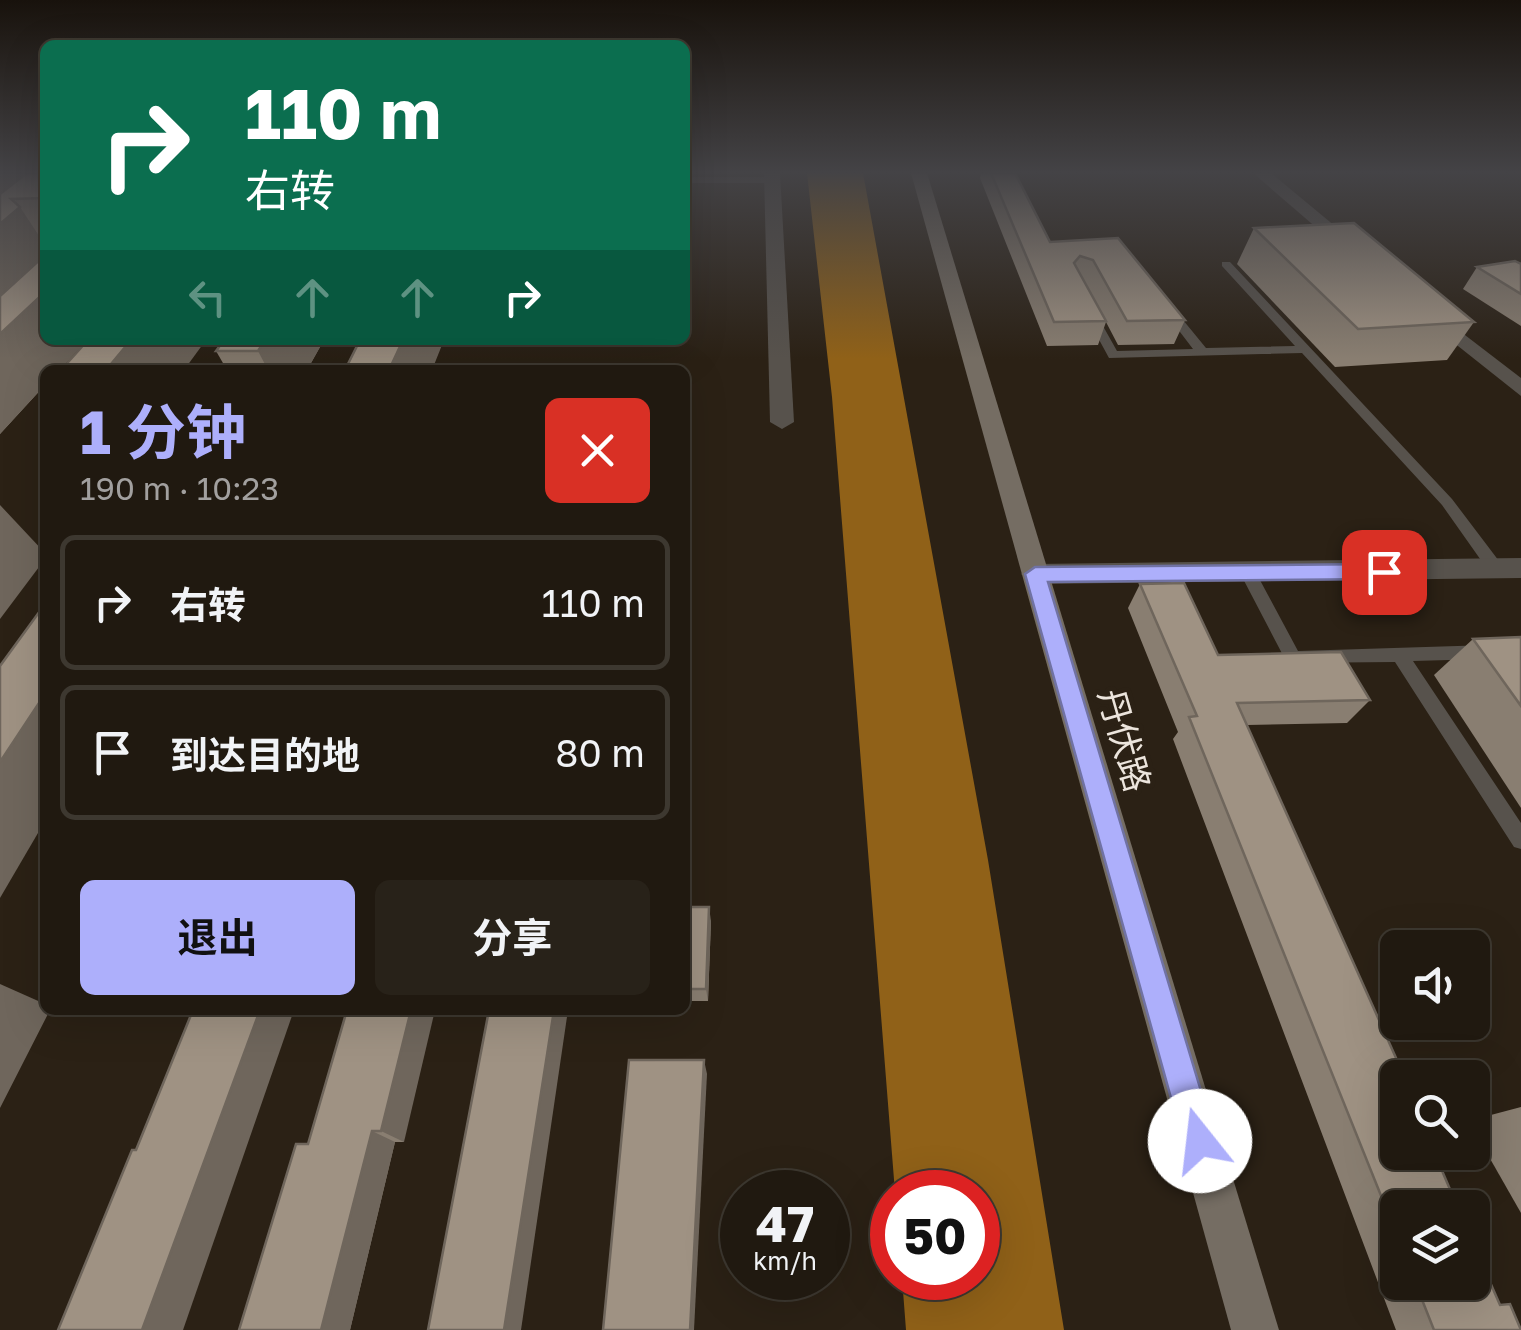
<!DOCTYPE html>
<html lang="zh">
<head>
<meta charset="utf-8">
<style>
	body { margin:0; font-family:"Golos Text","Noto Sans SC",sans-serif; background:#282219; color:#f1f3f6; height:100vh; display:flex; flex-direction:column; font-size:38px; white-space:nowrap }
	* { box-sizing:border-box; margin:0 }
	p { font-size:32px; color:#a2a09f }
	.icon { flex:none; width:55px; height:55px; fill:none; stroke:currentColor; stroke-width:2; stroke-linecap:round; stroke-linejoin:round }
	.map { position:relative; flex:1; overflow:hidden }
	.details { position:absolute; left:40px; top:365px; width:650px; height:650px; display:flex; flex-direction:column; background:#201910; border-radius:15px; box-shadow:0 10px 40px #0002,0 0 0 2px #3d3830 }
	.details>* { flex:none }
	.hud { position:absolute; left:40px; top:40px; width:650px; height:305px; border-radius:15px; box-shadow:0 10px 40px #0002,0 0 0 2px #3d3830; background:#0b6e4f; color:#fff; overflow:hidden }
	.tools { position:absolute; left:1380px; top:930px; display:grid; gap:20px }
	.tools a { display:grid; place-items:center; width:110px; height:110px; border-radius:15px; background:#201910; box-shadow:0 10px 40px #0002,0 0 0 2px #3d3830; font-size:50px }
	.speed { position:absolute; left:720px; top:1170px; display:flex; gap:20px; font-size:50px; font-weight:700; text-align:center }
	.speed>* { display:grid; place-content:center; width:130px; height:130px; border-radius:50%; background:#201910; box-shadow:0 10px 40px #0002,0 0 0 2px #3d3830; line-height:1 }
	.speed small { font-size:25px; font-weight:400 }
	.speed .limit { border:15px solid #d22; background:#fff; color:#111 }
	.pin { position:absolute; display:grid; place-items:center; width:85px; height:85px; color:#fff; margin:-42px; border-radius:20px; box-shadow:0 5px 15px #0006 }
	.me { position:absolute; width:110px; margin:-55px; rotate:344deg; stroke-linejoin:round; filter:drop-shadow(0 0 8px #0008) }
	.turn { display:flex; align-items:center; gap:35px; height:210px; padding:0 40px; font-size:45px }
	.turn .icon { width:130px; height:130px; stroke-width:2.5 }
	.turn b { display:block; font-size:70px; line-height:85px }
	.lanes { display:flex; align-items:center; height:95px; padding:0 40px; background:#0003; justify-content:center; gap:50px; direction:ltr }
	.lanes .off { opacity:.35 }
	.round { display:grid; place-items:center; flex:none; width:105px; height:105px; border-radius:15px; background:#282219 }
	.headline { display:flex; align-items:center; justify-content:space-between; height:170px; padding:0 40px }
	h1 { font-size:60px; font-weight:700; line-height:75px; color:#adaffb }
	.primary-button { display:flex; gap:20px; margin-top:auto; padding:20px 40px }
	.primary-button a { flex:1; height:115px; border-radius:15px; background:#adaffb; color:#111; font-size:40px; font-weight:700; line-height:115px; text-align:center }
	.primary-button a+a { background:#282219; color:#f1f3f6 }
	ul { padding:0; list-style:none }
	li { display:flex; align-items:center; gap:30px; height:135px; margin:0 20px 15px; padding:0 20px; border:5px solid #3d3830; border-radius:15px }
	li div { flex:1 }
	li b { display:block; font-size:38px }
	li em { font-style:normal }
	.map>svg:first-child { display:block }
	.water { fill:#906118 }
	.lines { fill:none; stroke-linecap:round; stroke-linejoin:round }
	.service { fill:#57524c; fill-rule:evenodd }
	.minor { fill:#57524c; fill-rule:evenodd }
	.secondary { fill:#756d63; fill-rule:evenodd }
	.wall { fill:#897e71 }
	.shaded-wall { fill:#6f665c }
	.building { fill:#9f9283; stroke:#6f665c; stroke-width:2.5 }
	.route { fill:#adaffb; stroke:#7072a3; stroke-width:2.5 }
	.labels { text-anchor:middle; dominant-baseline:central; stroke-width:10; stroke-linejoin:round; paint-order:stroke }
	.street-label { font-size:35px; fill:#ece5dd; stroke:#2b2115 }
</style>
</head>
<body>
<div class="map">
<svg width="1521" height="1330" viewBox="0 0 1521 1330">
	<rect width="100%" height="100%" fill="#2b2115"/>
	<polygon class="water" points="807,173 863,173 988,860 1064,1330 906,1330 902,1278 978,1278 978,1192 895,1192 832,397"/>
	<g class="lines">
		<g class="service">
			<polygon points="685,177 772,177 777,180 772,183 685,183"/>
			<polygon points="1222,262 1230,262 1452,499 1502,565 1504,569 1502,573 1490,573 1442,505 1302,353 1109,358 1084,312 1086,310 1094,310 1117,351 1193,349 1164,311 1170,308 1174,309 1206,348 1295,346 1222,266"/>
			<polygon points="1248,567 1254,569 1298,651 1521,644 1521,658 1413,661 1521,823 1521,849 1514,847 1395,662 1287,663 1240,573"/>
		</g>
		<g class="minor">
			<polygon points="764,173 780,173 794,422 782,429 770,422"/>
			<polygon points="1253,173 1271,173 1359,246 1359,254 1347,254"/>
			<polygon points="1431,309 1521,378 1521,396 1424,319 1424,311"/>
			<polygon points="1521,558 1521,578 1035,584 1021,574 1035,564"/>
		</g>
		<polygon class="secondary" points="911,173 927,173 1279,1330 1231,1330"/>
	</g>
	<g class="wall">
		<polygon points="0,173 45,173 45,340 87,340 59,370 45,370 45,385 0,434"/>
		<polygon points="981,173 1015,173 1050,242 1118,238 1185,320 1174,344 1118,345 1106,322 1098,345 1047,346 980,178"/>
		<polygon points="1254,228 1474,322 1447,360 1335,367 1237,264"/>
		<polygon points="1521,264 1521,326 1463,289 1477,267"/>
		<polygon points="324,340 307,370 227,370 216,351"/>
		<polygon points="1140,584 1218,655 1370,700 1347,723 1247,725 1398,1208 1398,1282 1472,1282 1500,1305 1521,1330 1396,1330 1173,739 1178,732 1128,608"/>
		<polygon points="1521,637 1521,808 1434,675 1473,639"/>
		<polygon points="685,907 711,921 708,1001 685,1001"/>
		<polygon points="347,1010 404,1142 395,1142 350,1330 239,1330 308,1144"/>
		<polygon points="1521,1107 1521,1213 1472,1127 1472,1120"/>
	</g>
	<g class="shaded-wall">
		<polygon points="0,173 32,173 0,216"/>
		<polygon points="20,207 45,245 45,266 0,309 0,224"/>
		<polygon points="45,292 45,340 87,340 59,370 45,370 45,385 0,434 0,334"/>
		<polygon points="131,340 206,340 184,370 106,370"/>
		<polygon points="265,340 324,340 307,370 268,370 258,351"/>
		<polygon points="403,340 444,340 432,370 389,370"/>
		<polygon points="0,505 45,553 45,559 0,619"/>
		<polygon points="45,694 45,821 0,898 0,762"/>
		<polygon points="709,907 711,921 708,1001 706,989"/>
		<polygon points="0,984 45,1004 45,1010 50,1010 0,1108"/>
		<polygon points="260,1010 294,1010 183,1330 142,1330"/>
		<polygon points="411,1010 435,1010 404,1142 381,1131"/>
		<polygon points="554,1010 568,1010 521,1330 504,1330"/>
		<polygon points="704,1060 707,1074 694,1330 690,1330"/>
		<polygon points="372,1131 395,1142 350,1330 321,1330"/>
	</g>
	<g class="building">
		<polygon points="27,173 45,173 45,198 11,199 20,207 0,224 0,194"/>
		<polygon points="991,173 1015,173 1050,242 1118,238 1185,320 1127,321 1093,260 1080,256 1074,263 1106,321 1054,322"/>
		<polygon points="1354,223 1474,322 1358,329 1254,228"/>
		<polygon points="45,255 45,292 0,334 0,296"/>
		<polygon points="1515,261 1521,264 1521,294 1477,267"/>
		<polygon points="88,340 131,340 106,370 61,370"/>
		<polygon points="224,340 265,340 258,351 216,351"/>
		<polygon points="360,340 403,340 389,370 345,370"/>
		<polygon points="1184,583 1218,655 1341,652 1370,700 1237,703 1405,1078 1398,1078 1398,1152 1434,1152 1458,1208 1398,1208 1398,1238 1189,717 1197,716 1140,584"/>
		<polygon points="45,604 45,694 0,762 0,666"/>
		<polygon points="1521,637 1521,706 1473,639"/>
		<polygon points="685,907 709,907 706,989 685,989"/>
		<polygon points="193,1010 260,1010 142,1330 58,1330 132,1150 136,1150"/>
		<polygon points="347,1010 411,1010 381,1131 372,1131 321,1330 239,1330 296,1144 308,1144"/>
		<polygon points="489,1010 554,1010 504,1330 428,1330"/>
		<polygon points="629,1060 704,1060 690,1330 603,1330"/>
		<polygon points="1472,1241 1500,1305 1510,1304 1521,1330 1434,1330 1415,1282 1472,1282"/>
	</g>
	<linearGradient id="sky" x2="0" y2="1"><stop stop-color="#18120c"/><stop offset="0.48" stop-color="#444346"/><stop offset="1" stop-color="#444346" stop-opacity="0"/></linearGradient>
	<rect width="1521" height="359" fill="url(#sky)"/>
	<polygon class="route" points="1384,564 1394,572 1384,579 1048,582 1216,1141 1211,1153 1200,1157 1188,1153 1183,1141 1025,574 1035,567"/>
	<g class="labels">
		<g class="street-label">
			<text transform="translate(1125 740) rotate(74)">丹伏路</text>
		</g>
	</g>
</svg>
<div class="tools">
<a><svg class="icon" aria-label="sound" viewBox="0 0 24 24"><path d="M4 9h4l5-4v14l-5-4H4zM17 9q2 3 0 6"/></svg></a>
<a><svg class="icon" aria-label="search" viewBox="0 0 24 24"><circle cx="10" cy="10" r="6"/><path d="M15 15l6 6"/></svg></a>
<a><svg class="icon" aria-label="layers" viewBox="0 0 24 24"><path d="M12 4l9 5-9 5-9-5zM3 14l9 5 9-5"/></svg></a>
</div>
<div class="speed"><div>47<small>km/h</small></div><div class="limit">50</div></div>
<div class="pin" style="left:1384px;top:572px;background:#d93025"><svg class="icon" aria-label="arrive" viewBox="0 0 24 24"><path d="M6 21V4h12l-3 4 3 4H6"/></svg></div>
<svg class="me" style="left:1200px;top:1141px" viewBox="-20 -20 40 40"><circle r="19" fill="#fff"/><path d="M0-13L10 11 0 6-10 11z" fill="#adaffb"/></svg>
<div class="hud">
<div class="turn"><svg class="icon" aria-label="right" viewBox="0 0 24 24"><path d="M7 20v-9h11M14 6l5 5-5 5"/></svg><div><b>110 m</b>右转</div></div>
<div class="lanes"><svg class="icon off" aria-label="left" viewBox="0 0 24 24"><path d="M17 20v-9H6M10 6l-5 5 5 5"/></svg><svg class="icon off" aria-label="ahead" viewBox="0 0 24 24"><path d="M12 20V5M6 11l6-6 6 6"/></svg><svg class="icon off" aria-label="ahead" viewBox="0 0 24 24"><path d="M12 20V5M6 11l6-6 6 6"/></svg><svg class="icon" aria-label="right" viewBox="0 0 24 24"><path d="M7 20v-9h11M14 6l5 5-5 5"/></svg></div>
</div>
<section class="details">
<div class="headline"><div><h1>1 分钟</h1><p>190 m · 10:23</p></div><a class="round" style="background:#d93025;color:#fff"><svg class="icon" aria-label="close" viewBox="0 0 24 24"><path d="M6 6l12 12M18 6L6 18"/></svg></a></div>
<ul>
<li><svg class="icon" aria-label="right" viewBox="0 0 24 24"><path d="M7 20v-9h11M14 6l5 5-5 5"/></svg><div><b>右转</b></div><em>110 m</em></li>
<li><svg class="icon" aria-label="arrive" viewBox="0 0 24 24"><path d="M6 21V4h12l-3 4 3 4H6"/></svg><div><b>到达目的地</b></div><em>80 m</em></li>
</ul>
<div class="primary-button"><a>退出</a><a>分享</a></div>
</section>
</div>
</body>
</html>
